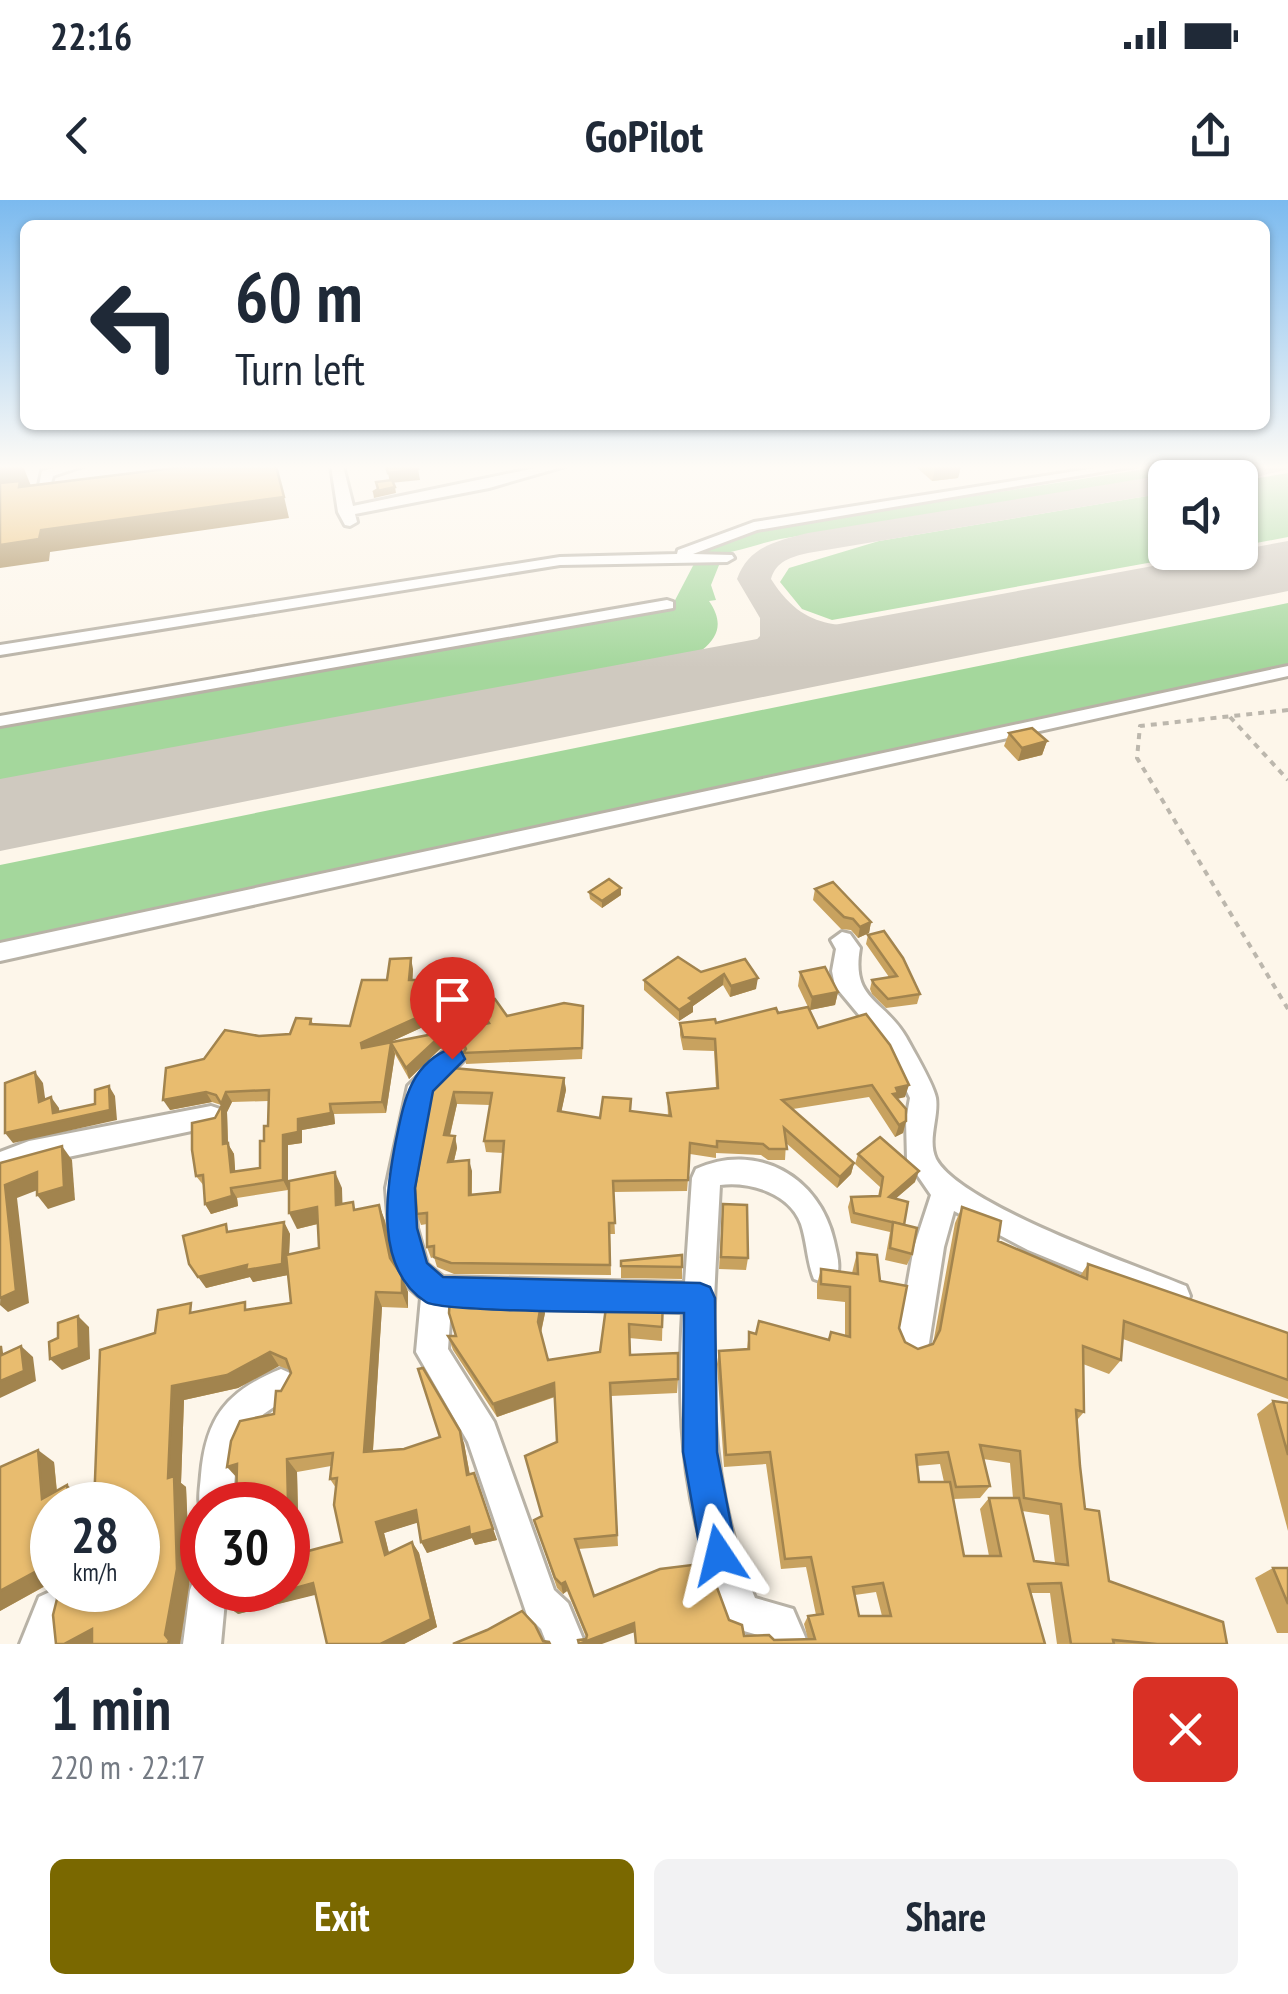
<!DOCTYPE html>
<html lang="en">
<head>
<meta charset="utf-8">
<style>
	body { margin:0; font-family:"PT Sans Narrow",sans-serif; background:#f2f2f3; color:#1f2937; height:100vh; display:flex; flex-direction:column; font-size:38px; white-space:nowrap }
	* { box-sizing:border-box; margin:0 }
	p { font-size:32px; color:#747a83 }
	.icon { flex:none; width:55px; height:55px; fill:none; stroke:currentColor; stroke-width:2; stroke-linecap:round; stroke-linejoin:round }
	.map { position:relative; height:1444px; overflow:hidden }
	.details { display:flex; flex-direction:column; background:#fff; flex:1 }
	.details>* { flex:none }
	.banner { position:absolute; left:20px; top:20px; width:1250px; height:210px; border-radius:15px; box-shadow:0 2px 8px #0004; background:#fff; color:#1f2937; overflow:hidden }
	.tools { position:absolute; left:1148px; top:260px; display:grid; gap:20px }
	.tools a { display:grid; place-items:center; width:110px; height:110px; border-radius:15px; background:#fff; box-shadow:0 2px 8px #0004; font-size:50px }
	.speed { position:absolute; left:30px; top:1282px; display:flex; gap:20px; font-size:50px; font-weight:700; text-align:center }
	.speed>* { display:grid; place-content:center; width:130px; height:130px; border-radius:50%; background:#fff; box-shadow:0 2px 8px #0004; line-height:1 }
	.speed small { font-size:25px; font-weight:400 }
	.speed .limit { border:15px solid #d22; background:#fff; color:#111 }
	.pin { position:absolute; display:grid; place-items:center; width:85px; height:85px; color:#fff; margin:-102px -42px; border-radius:50% 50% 50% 0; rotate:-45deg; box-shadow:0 0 10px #0007 }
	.pin .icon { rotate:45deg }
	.me { position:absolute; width:110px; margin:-55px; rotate:350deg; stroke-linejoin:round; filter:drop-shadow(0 0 8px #0008) }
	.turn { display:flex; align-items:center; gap:35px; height:210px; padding:0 50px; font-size:45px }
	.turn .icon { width:130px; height:130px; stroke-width:2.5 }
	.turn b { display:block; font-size:70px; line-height:85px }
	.round { display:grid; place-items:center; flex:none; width:105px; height:105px; border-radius:15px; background:#f2f2f3 }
	.headline { display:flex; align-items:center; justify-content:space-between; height:170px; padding:0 50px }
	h1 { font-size:60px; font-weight:700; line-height:75px }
	.cta { display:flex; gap:20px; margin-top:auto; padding:20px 50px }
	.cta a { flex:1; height:115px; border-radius:15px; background:#7a6800; color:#fff; font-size:40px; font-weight:700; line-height:115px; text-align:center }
	.cta a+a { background:#f2f2f3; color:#1f2937 }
	.status { display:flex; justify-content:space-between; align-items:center; height:70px; padding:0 50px; background:#fff; direction:ltr }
	.status svg { height:28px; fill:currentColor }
	header { display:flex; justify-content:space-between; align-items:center; height:130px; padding:0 50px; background:#fff; font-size:45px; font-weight:700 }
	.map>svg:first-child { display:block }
	.green { fill:#a4d79c }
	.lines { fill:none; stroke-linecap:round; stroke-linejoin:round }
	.taxiway { fill:#cfc9bf; fill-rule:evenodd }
	.runway { fill:#cfc9bf; fill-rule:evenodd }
	.minor-casing { stroke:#b8b2a6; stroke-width:6 }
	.path { stroke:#bcb7ad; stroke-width:4; stroke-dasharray:6 6; stroke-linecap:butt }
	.minor { fill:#fff; fill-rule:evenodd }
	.wall { fill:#c8a25f; fill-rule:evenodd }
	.shaded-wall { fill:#a2844e }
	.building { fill:#e8bc6f; stroke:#a2844e; stroke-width:2.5; fill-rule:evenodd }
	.route { fill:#1a73e8; stroke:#114b97; stroke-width:2.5 }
</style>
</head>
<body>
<div class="status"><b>22:16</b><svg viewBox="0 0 49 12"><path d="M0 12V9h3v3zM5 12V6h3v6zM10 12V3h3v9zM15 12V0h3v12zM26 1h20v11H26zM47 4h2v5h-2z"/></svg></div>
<header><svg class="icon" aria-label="back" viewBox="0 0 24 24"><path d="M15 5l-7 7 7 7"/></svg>GoPilot<svg class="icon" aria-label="share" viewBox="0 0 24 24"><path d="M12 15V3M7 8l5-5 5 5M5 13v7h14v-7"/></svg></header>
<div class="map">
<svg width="1288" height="1444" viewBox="0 0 1288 1444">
	<rect width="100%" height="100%" fill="#fdf6ea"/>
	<g class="green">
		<path d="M1164,266H1229L780,339C752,345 732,355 704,355C719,338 742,334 763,329Z"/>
		<polygon points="1288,273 1288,337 1240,346 1240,281"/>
		<polygon points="1165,293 1165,352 1203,353 832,420 802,409 780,382 789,368 879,341"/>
		<path d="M696,360H721L711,385L716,400L709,401C722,420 721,435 702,450L0,581V522L672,406Z"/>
		<polygon points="1288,403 1288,465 0,749 0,665"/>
	</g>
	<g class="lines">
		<g class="taxiway">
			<polygon points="1226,266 1288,266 1288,269 1240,281 1240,278 1191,278 1195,272"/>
			<path d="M1165,275L1174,278H1165V293L808,353C791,357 776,361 771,379C810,441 851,419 910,433L915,441L910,449C874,458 831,450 796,438C782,460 763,484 735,477L729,469L760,436V418L737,379C749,346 777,341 808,333Z"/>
		</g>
		<polygon class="runway" points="1288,341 1288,391 0,651 0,579"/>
		<g class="minor-casing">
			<g id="minor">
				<polygon points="63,266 83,266 53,276 50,287 67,286 67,292 37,295 42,271"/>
				<polygon points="331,266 343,266 353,306 545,266 565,266 489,288 355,314 357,322 350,326 345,325 338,312"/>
				<polygon points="1108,266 1136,266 757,330 693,354 732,355 734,358 727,362 560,365 0,455 0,445 560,357 677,354 678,350 754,322"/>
				<polygon points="667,400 673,402 673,408 0,526 0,516"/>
				<polygon points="1288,466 1288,476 0,761 0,743"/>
				<path d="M842,732L850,734L860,748C851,801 883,798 906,837C913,850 934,885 936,898C939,917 927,940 936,959C961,1005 1132,1064 1186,1086L1190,1096L1186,1106L1175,1111L1164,1106L1028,1050L954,1011L944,1047L929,1143L924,1154L913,1159L902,1154L897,1143L914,1047L931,995L907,960L906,920L910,898L885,846L835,786L832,771L836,749L831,740Z"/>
				<path d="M452,849L461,852L465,859L433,891L414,988L417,1028L427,1064L443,1077L685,1083L692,978L696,969C757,941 820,977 834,1041C837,1055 841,1066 836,1079L825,1083L814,1079C807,1062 807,1042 801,1024C790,993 749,981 720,985C713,1123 698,1268 755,1398L793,1409L808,1444H770L768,1438L730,1427C685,1319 676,1229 683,1112L451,1107L448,1149L494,1222L554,1390L568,1403L585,1444H547L541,1429L527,1415L468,1242L416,1152L421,1098L403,1082L399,1072L389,1028L386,988L408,886L443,852Z"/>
				<polygon points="211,906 220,909 224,917 220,925 30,965 0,976 0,952 29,941"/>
				<path d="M281,1169L292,1174L297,1185C291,1200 280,1202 268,1211C233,1234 236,1267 233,1305H202V1314C197,1302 200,1289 201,1275C206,1217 227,1191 281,1169Z"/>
				<polygon points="202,1374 202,1390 226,1390 221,1444 183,1444 190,1390 195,1377"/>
				<polygon points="52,1391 65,1397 71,1410 58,1444 20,1444 39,1397"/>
			</g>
		</g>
		<g class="path">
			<polyline points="1288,510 1140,526 1137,558 1288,809"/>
			<polyline points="1230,517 1288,580"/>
		</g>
		<use href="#minor" class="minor"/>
	</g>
	<g class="wall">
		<polygon points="915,266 961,266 958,278 932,281"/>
		<polygon points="1009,533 1047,541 1042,555 1018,561 1004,546"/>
		<polygon points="815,689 871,722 869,733 858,738 851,730 841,729 813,700"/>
		<polygon points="589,692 621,695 602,708 590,699"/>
		<polygon points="868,735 920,794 917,804 886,808 872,794 870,789 872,780 889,777 866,744"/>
		<polygon points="745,759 756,789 730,797 723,785 693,806 693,812 679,821 644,790 644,780 701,772"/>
		<path d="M413,769L412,780L423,791L422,797L482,800L388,843L484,824L481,818L479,807L507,816L584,817L582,859L466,864L464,850L451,845L440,849L409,879L395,854L386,913L334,914L335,924L302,930V943L288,945V990L237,998L238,1006L211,1014L205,1004L204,986L196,976L215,918L221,905L212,902L170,910L204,859L259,836L290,834L311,819L313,824L350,826L387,780ZM268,901V926L264,941L260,968L235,971L234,954L228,944L227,912L232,902Z"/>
		<path d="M800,772L838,792L835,805L810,810L818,828L905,897L897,899L906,921L903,933L895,937L869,897L793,909L854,963L851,974L837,988L786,943L785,960H768L761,955L716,953V958L690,954L687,991L613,992L615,1034H610L611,1075L454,1074L437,1067L434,1057L431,1058L427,1047V1024L421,1025L417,1014L454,868L564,878L566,890L561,912L600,918L631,911L668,916L667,893L716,888L714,851L683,850L680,835V823H716L808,807L798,786ZM457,904L490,905L484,941L486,952L503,953L500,992L472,995V971L454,961L457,948L455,936H450Z"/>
		<polygon points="858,954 915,982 895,999 912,1054 907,1065 885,1060 890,1032 851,1023 848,1007 851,997 878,996 880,987 855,964"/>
		<polygon points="342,988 342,1004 356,1009 379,1005 385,1021 394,1064 408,1092 408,1108 382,1107 373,1251 464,1243 470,1275 497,1340 475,1345 472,1338 427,1353 418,1322 384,1333 389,1353 412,1342 419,1353 437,1427 404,1444 327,1444 316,1394 238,1414 294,1334 304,1345 303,1353 342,1342 336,1288 330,1279 331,1266 297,1272 298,1313 274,1214 281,1191 291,1173 290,1170 279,1166 238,1188 184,1200 181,1283 186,1287 190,1379 180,1444 57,1399 49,1384 0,1411 0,1267 54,1262 57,1291 83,1297 84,1305 52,1305 52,1390 138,1390 155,1133 198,1112 250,1109 291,1103 288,1075 253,1082 250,1077 206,1088 230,1032 284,1022 290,1034 289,1055 319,1048 318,1024 297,1029"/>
		<path d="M962,1007L998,1041L1080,1076L1088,1064L1288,1133V1199L1123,1139L1121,1160L1109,1174L1083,1164L1084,1212L1077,1220L1080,1266L1085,1309L1109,1381L1227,1444H1057L1050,1393H1031L1045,1444H636L635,1432L586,1439V1437L567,1391L563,1394L557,1388L534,1320L542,1317L557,1242L555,1197L497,1217L453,1150L448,1136H456L545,1113L541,1133L548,1160L600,1152L607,1100L663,1101L662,1141L629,1138L630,1155L678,1179L677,1193L611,1196L618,1346L578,1349L594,1396L729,1420L744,1436L774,1440L808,1439L804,1424L808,1416L816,1415L806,1367L781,1369L766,1264L724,1267L717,1164L719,1151L747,1149L749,1132L756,1134L828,1139L831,1132L845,1136V1102L817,1099V1084L821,1069L852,1073L857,1053L880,1081L905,1142L918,1149L933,1144L955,1023ZM983,1259L1010,1263L1013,1298H989L980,1309L989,1356H964L953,1299L980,1298L990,1286ZM940,1264L944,1282H919L917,1266ZM1022,1311L1049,1315L1055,1363L1034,1361ZM876,1392L882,1416H859L855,1395Z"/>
		<polygon points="722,1016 748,1058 746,1070 719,1069"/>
		<polygon points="682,1055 682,1079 621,1078 621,1061"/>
		<polygon points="1273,1201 1288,1203 1288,1331 1257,1214"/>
		<polygon points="1273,1368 1288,1368 1288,1433 1277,1433 1255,1378"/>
	</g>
	<g class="shaded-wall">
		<polygon points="23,266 31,286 0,291 0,269"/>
		<polygon points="277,266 289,318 50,352 49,361 0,368 0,345 41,330"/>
		<polygon points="936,266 961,266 958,278 932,281"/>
		<polygon points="418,269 420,280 390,283 388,273"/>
		<polygon points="395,287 396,293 374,298 373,292"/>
		<polygon points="1047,541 1042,555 1018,561 1022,548"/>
		<polygon points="621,688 621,695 602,708 602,701"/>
		<polygon points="871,722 869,733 858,738 860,727"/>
		<polygon points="411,758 413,769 412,791 409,780"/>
		<polygon points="724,774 723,785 693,806 693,812 679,821 679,810 689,798"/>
		<polygon points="758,778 756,789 730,797 731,786"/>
		<polygon points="420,780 423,791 420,811 417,800"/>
		<polygon points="480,789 482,800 364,854 361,843"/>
		<polygon points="838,792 835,805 810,810 812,797"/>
		<polygon points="448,835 451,845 440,849 409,879 406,868 438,838"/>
		<polygon points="391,843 395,854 386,913 382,902"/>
		<polygon points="35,872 43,883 47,912 39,902"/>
		<polygon points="564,878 566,890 559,923 558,911"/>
		<polygon points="909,885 905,897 896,899 890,906 896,888"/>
		<polygon points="109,886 115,896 117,920 13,943 5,933 53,913 51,897 59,908 60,921 110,910"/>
		<polygon points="206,892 212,902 170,910 163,900"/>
		<polygon points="226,892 232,902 227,912 228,944 234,954 236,982 231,972 223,944 222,902"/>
		<polygon points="454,892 457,904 447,947 444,935"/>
		<polygon points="330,904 334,914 335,924 302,930 302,943 288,945 288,990 283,980 283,935 298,919"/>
		<polygon points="906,921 903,933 895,937 899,925"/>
		<polygon points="455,936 457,948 451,973 448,962"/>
		<polygon points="62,946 72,960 75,1000 48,1009 37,995"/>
		<polygon points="469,960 472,971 471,1006 469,995"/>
		<polygon points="854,963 851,974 837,988 840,977"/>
		<polygon points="919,971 915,982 886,1007 889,997"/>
		<polygon points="37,972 48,986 17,998 29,1103 8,1112 0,1105 5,985"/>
		<polygon points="335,972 342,988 343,1021 336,1005"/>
		<polygon points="231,988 237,998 238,1006 211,1014 205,1004"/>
		<polygon points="379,1005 385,1021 396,1073 390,1058"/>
		<polygon points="317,1007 325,1022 297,1029 289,1013"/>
		<polygon points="284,1022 290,1034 288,1075 253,1082 250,1077 206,1088 198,1077"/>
		<polygon points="402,1076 408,1092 408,1108 402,1093"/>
		<polygon points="376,1092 382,1107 372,1264 364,1252"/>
		<polygon points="542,1098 545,1113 540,1136 538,1122"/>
		<polygon points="78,1116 89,1127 90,1159 62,1170 50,1159"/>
		<polygon points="21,1146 33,1157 36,1181 0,1198 0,1181"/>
		<polygon points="270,1152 279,1166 238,1188 184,1200 181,1283 186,1287 190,1379 180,1444 168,1444 165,1435 168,1278 172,1186"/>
		<polygon points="554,1183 556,1196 497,1217 493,1204"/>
		<polygon points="460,1231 464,1243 472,1287 467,1275"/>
		<polygon points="38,1250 54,1262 58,1305 42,1299"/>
		<polygon points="287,1259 297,1272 298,1313 288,1316 288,1305 277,1305"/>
		<polygon points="237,1264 238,1279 227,1267"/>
		<polygon points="474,1273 497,1340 475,1345 472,1338 427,1353 421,1342"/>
		<polygon points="67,1285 83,1297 84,1305 70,1305"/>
		<polygon points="416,1310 423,1321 384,1333 392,1365 385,1355 376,1322"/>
		<polygon points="294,1334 304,1345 303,1365 293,1355"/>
		<polygon points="412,1342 419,1353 437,1427 404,1444 380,1444"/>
		<polygon points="46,1366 52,1382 0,1411 0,1391"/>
		<polygon points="565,1382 567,1391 563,1394 561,1384"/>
		<polygon points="313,1383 323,1393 238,1414 225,1405"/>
		<polygon points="634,1423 635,1432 602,1444 579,1444"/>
		<polygon points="92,1429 95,1444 64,1444"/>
	</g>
	<g class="building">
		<polygon points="0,266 21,266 0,269"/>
		<polygon points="190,266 276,266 284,297 41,330 39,339 0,345 0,283 20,281 19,287"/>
		<polygon points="386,266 417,266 418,269 388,273"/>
		<polygon points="392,280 395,287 373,292 378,289 376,282"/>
		<polygon points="1032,528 1047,541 1022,548 1009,533"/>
		<polygon points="609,679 621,688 602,701 589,692"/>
		<polygon points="833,682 871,722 860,727 853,719 844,717 815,689"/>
		<polygon points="884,731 903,758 920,794 888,799 874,784 872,780 897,776 868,735"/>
		<polygon points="678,757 701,772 745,759 758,778 731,786 724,774 689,798 693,801 679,810 644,780"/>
		<path d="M411,758L409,780H420L417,800L472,774L480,789L361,843L362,848L489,823L479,807L495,799L507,816L564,803L583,806L582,848L463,853L466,849L462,839L448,835L438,838L406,868L391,843L382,902L330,904L331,913L298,919V932L283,935V980L231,988L232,996L205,1004L203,975L196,976L192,950V923L215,918L222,905L216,895L206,892L163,900L166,868L204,859L225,830L259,836L290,834L296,818L311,819L310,824L350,826L362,780H387L390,759ZM269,890L268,926H264V941H260V968L231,972L228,943L223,944L222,902L226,892Z"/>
		<polygon points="825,767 838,792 812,797 800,772"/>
		<path d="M808,807L818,828L866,814L890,845L909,885L896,888L898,893L893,894L906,909V921L899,925L872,885L782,900L854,963L840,977L784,928L787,949H769L763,944L717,941V947L690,943L688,980L613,981L615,1023H609L610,1065L451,1063L434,1057V1046L427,1047V1013L417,1014L415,988L433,881L453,862V868L564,878L558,911L600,918L603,897L631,899L630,911L671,916L667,893L718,888L715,839L683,837L680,823L715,819L716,823L776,808L778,813ZM454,892L492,893L484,941H504L500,992L469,995V960L448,962L455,936L444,935Z"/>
		<polygon points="35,872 39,902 51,897 53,913 95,904 95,890 109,886 110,910 5,933 5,883"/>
		<polygon points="880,937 919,971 889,997 908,1002 904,1025 854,1013 851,997 880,996 883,977 858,954"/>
		<polygon points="62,946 64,987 37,995 37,972 5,985 16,1091 0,1098 0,963"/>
		<polygon points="335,972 336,1005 353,1002 354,1010 379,1005 390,1058 402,1076 402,1093 376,1092 364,1252 404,1249 440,1237 418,1169 423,1168 460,1231 467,1275 474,1273 493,1329 470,1335 469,1327 421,1342 416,1310 376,1322 385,1355 412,1342 431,1419 380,1444 327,1444 313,1383 288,1390 288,1336 294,1334 293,1355 342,1342 334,1305 337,1278 330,1279 333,1253 287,1259 288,1302 277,1305 236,1305 237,1264 227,1267 231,1241 240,1221 274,1214 276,1191 281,1191 291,1173 286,1159 270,1152 227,1175 172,1186 168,1278 174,1276 177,1369 165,1435 169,1440 168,1444 92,1444 92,1429 64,1444 56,1444 53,1415 57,1399 49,1384 46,1366 0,1391 0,1267 38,1250 42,1299 67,1285 70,1305 52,1305 52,1390 138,1390 138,1305 94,1305 100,1150 155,1133 158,1110 191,1103 190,1113 245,1102 245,1110 291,1103 286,1055 319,1048 317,1007 289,1013 289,981"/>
		<polygon points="723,1004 747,1005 748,1058 721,1057"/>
		<path d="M962,1007L1001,1021L998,1041L1087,1079L1088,1064L1288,1133V1180L1124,1121L1121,1160L1083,1146L1084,1212L1076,1210L1080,1266L1085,1309L1099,1311L1109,1381L1223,1422L1227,1444H1157L1113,1440L1114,1444H1071L1061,1383L1028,1384L1045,1444H636L634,1423L579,1444L578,1440L586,1439L587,1435L565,1382L561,1384L555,1378L534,1320L542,1316L525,1256L557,1242L554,1183L493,1204L448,1136H456L449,1113L450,1096L542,1098L538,1122L548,1160L600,1152L607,1100L663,1101L662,1127L629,1124L630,1155L678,1153V1179L610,1183L617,1335L575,1339L594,1396L660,1369L708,1363L729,1420L742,1425L744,1436L769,1435L774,1440L815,1439L808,1416L823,1414L811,1357L785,1359L770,1252L726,1255L719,1151L749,1149V1132L756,1134L759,1121L829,1140L831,1132L850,1137V1087L821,1084V1069L858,1074L857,1053L877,1055L880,1081L907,1086L899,1128L905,1142L918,1149L933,1144L940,1130ZM980,1245L1020,1251L1024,1298L1061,1304L1068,1365L1034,1361L1019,1298H989L1001,1356H964L950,1282H919L916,1255L948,1252L956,1287L990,1286ZM883,1383L891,1416H859L853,1387Z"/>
		<polygon points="284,1022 282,1064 246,1070 247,1065 198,1077 189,1064 183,1036 226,1024 227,1032"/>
		<polygon points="893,1022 917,1028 912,1054 890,1048"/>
		<polygon points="682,1055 682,1067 621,1066 621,1061"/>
		<polygon points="78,1116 79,1148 50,1159 49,1142 58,1138 58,1123"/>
		<polygon points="21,1146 24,1171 0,1181 0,1147 1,1147 2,1155"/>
		<polygon points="1273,1201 1288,1203 1288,1255"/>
		<polygon points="1273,1368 1288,1368 1288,1404"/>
		<polygon points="226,1390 286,1390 225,1405"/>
		<polygon points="522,1411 535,1425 543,1441 549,1442 550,1444 453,1444 487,1430"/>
	</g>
	<linearGradient id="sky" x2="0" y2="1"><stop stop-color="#7bbaef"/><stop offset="0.57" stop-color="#fefbf6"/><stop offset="1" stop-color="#fefbf6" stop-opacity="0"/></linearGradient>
	<rect width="1288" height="468" fill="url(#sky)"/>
	<path class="route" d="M452,848L461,851L465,859L433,891L415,988L417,1028L427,1063L443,1077L700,1083L710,1087L715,1098L717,1252L737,1355L732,1368L719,1373L706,1368L701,1355L683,1252L684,1113C647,1112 444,1113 426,1102C374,1069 386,990 396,940C404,902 410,863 452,848Z"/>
</svg>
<div class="tools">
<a><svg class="icon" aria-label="sound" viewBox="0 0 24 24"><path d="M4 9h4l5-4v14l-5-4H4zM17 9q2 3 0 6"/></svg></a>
</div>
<div class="speed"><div>28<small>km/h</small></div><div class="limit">30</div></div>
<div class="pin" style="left:452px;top:859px;background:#d93025"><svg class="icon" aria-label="arrive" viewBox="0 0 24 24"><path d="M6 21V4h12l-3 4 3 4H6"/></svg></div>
<svg class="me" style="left:719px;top:1355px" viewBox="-20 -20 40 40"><path d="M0-17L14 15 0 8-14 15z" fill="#1a73e8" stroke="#fff" stroke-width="4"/></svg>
<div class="banner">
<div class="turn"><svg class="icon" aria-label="left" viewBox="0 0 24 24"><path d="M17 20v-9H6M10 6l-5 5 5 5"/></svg><div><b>60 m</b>Turn left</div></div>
</div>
</div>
<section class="details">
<div class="headline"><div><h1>1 min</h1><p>220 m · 22:17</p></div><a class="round" style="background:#d93025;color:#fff"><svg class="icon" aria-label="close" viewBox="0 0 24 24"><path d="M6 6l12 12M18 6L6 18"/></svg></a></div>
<div class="cta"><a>Exit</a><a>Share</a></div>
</section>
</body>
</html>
